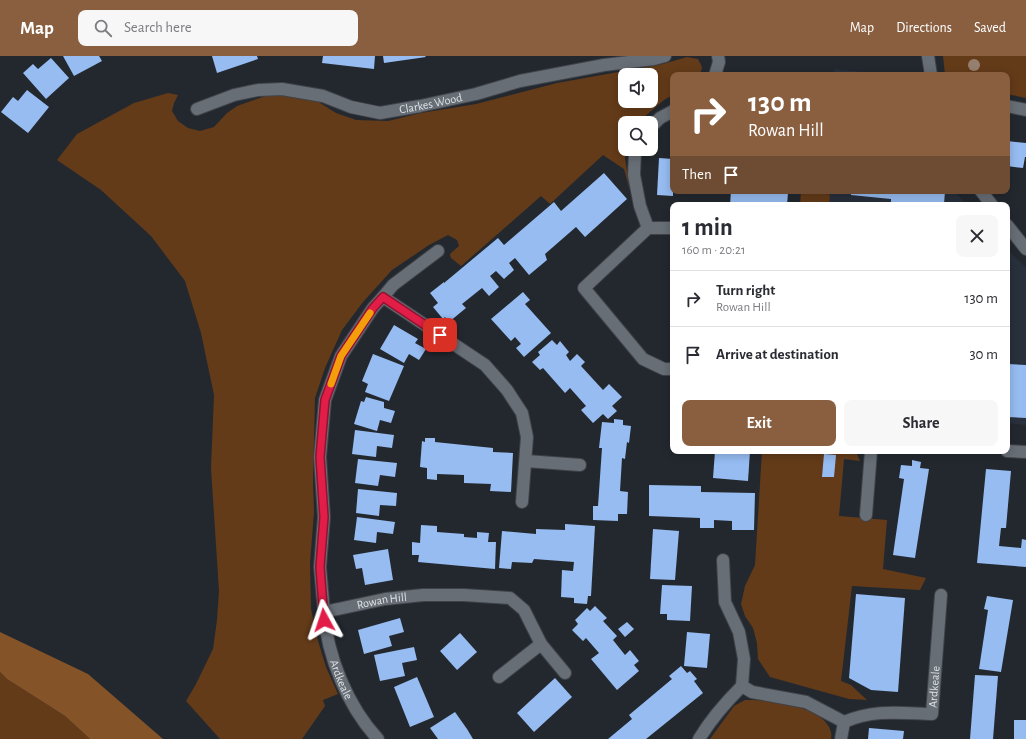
<!DOCTYPE html>
<html lang="en">
<head>
<meta charset="utf-8">
<style>
	body { margin:0; font-family:"Alegreya Sans",sans-serif; background:#f7f7f7; color:#2b2b33; height:100vh; display:flex; flex-direction:column; font-size:15px; white-space:nowrap }
	* { box-sizing:border-box; margin:0 }
	p { font-size:13px; color:#7c7c81 }
	.icon { flex:none; width:22px; height:22px; fill:none; stroke:currentColor; stroke-width:2; stroke-linecap:round; stroke-linejoin:round }
	.map { position:relative; flex:1; overflow:hidden }
	.sheet { position:absolute; left:670px; top:146px; width:340px; height:252px; display:flex; flex-direction:column; background:#fff; border-radius:8px; box-shadow:0 2px 10px #0003 }
	.sheet>* { flex:none }
	.top-card { position:absolute; left:670px; top:16px; width:340px; height:122px; border-radius:8px; box-shadow:0 2px 10px #0003; background:#895f40; color:#fff; overflow:hidden }
	.fabs { position:absolute; left:618px; top:12px; display:grid; gap:8px }
	.fabs a { display:grid; place-items:center; width:40px; height:40px; border-radius:8px; background:#fff; box-shadow:0 2px 10px #0003; font-size:20px }
	.pin { position:absolute; display:grid; place-items:center; width:34px; height:34px; color:#fff; margin:-17px; border-radius:8px; box-shadow:0 2px 6px #0006 }
	.me { position:absolute; width:44px; margin:-22px; rotate:355deg; stroke-linejoin:round; filter:drop-shadow(0 0 3px #0008) }
	.turn { display:flex; align-items:center; gap:14px; height:84px; padding:0 12px; font-size:18px }
	.turn .icon { width:52px; height:52px; stroke-width:2.5 }
	.turn b { display:block; font-size:28px; line-height:34px }
	.then { display:flex; align-items:center; height:38px; padding:0 12px; background:#0003; gap:8px; font-size:15px }
	.round { display:grid; place-items:center; flex:none; width:42px; height:42px; border-radius:8px; background:#f7f7f7 }
	.overview { display:flex; align-items:center; justify-content:space-between; height:68px; padding:0 12px }
	h1 { font-size:24px; font-weight:700; line-height:30px }
	.cta { display:flex; gap:8px; margin-top:auto; padding:8px 12px }
	.cta a { flex:1; height:46px; border-radius:8px; background:#895f40; color:#fff; font-size:16px; font-weight:700; line-height:46px; text-align:center }
	.cta a+a { background:#f7f7f7; color:#2b2b33 }
	ul { padding:0; list-style:none }
	li { display:flex; align-items:center; gap:12px; height:56px; padding:0 12px; border-top:1px solid #e1e1e2 }
	li div { flex:1 }
	li b { display:block; font-size:15px }
	li em { font-style:normal }
	header { display:flex; align-items:center; gap:24px; box-sizing:border-box; height:56px; padding:0 20px; background:#895f40; color:#fff }
	header strong { font-size:19px }
	nav { display:flex; gap:22px; margin-inline-start:auto; font-size:14px }
	.search { width:280px; height:36px; background:#f7f7f7; display:flex; align-items:center; gap:10px; box-sizing:border-box; padding:0 14px; border-radius:8px; color:#7c7c81; font-size:15px }
	.map>svg:first-child { display:block }
	.built { fill:#28303c }
	.green { fill:#633b19; fill-rule:evenodd }
	.forest { fill:#855328 }
	.building { fill:#96bcf2 }
	.lines { fill:none; stroke-linecap:round; stroke-linejoin:round }
	.minor-casing { stroke:#3f4349; stroke-width:14 }
	.tertiary-casing { stroke:#3f4349; stroke-width:14 }
	.minor { stroke:#686e76; stroke-width:12 }
	.tertiary { stroke:#686e76; stroke-width:12 }
	.tree { fill:#967f6f }
	.route-casing { stroke:#92132f; stroke-width:10 }
	.route { stroke:#e11d48; stroke-width:7 }
	.slow { stroke:#f59e0b; stroke-width:7 }
	.labels { text-anchor:middle; dominant-baseline:central; stroke-width:4; stroke-linejoin:round; paint-order:stroke }
	.street-label { font-size:12px; fill:#dfe3e8; stroke:#23282f }
</style>
</head>
<body>
<header>
<strong>Map</strong>
<div class="search"><svg class="icon" aria-label="search" viewBox="0 0 24 24"><circle cx="10" cy="10" r="6"/><path d="M15 15l6 6"/></svg>Search here</div>
<nav><a>Map</a><a>Directions</a><a>Saved</a></nav>
</header>
<div class="map">
<svg width="1026" height="683" viewBox="0 0 1026 683">
	<rect width="100%" height="100%" fill="#23282f"/>
	<g class="built">
		<polygon points="834,13 841,14 899,19 834,19"/>
		<polygon points="830,135 954,135 967,149 829,149"/>
		<polygon points="1007,193 1026,212 1026,369 1007,367"/>
	</g>
	<g class="green">
		<polygon points="943,0 1026,0 1026,42 1007,38 1007,19 945,19"/>
		<path d="M687,1L698,3L702,11L700,19H673V39L664,44L637,67H625V93H627L625,102L630,135L624,113L603,99L550,148L541,140L461,210L451,202L450,198L459,190L457,184L448,179L429,189L392,214L363,246L342,274L325,312L315,342L313,426L314,456L310,507L311,553L318,585L326,611L338,638L323,644L325,650L302,683H220L186,645L196,628L213,593L217,564L219,535L211,412L214,339L201,277L185,225L151,180L101,134L57,104L77,78L134,47L168,37L178,39L174,47L172,55L178,65L188,72L200,75L214,71L227,57L237,50L268,39L292,37L317,45L336,57L356,64L388,65L421,57L476,48L557,27L663,8ZM625,19H651V45H625Z"/>
		<polygon points="801,135 825,135 830,139 829,149 800,149"/>
		<polygon points="762,395 852,395 856,396 860,405 844,403 839,460 887,464 883,513 926,522 920,534 852,530 841,625 851,629 867,644 849,643 770,621 758,603 757,587 753,572 745,560 741,548 745,530 755,509"/>
		<polygon points="0,616 7,623 65,660 90,683 0,683"/>
		<path d="M745,644C767,643 818,649 829,671C831,676 832,678 831,683H710L734,650Z"/>
	</g>
	<polygon class="forest" points="0,576 88,618 163,683 90,683 65,660 7,623 0,616"/>
	<g class="building">
		<polygon points="63,0 99,0 102,5 74,20"/>
		<polygon points="212,0 257,0 258,3 217,17"/>
		<polygon points="323,0 375,0 374,13 322,7"/>
		<polygon points="383,0 425,0 426,1 384,7"/>
		<polygon points="51,2 69,22 46,43 23,17 33,8 38,13"/>
		<polygon points="27,34 49,51 28,77 1,56 13,41 18,45"/>
		<polygon points="1007,85 1026,87 1026,101 1025,101 1023,112 1007,110"/>
		<polygon points="659,102 673,103 673,140 657,139"/>
		<polygon points="604,117 627,143 585,181 576,171 545,198 547,204 529,219 515,202 509,207 514,214 504,223 496,215 490,220 499,231 489,240 482,232 462,248 466,252 449,266 445,261 443,263 433,251 438,247 430,237 444,226 444,227 498,182 504,189 554,146 561,155"/>
		<polygon points="731,135 788,137 787,149 730,149"/>
		<polygon points="851,135 945,135 944,148 926,146 926,149 891,149 891,143 851,139"/>
		<polygon points="523,236 530,244 525,248 551,277 524,301 516,292 521,288 515,281 511,285 491,263"/>
		<polygon points="394,269 418,283 415,287 426,293 419,304 409,298 404,307 380,293"/>
		<polygon points="552,284 557,289 560,285 569,296 566,299 570,305 577,298 585,306 581,310 603,334 609,328 622,341 612,350 617,355 608,363 603,358 593,367 581,354 586,350 570,332 565,337 543,312 540,314 532,306 540,299 538,296"/>
		<polygon points="373,298 404,310 389,345 365,336 368,328 362,325"/>
		<polygon points="1007,308 1026,309 1026,362 1007,361"/>
		<polygon points="366,341 384,346 384,352 395,355 391,367 380,364 377,375 354,368 361,345 364,346"/>
		<polygon points="614,363 623,364 623,369 631,370 629,387 627,386 625,403 622,402 620,435 628,436 627,458 618,458 618,465 593,464 593,450 598,450 602,392 599,392 602,366 614,367"/>
		<polygon points="355,374 394,379 392,392 377,390 376,401 352,398"/>
		<polygon points="425,382 435,382 435,386 493,392 493,396 513,397 511,436 490,435 491,428 464,427 464,419 437,418 437,424 427,423 427,412 420,411 422,385 425,386"/>
		<polygon points="715,395 750,395 748,425 713,422"/>
		<polygon points="824,398 836,399 834,421 822,421"/>
		<polygon points="358,403 397,407 395,421 380,419 378,430 355,427"/>
		<polygon points="912,404 921,406 920,412 929,413 915,502 893,499 904,423 899,422 901,409 912,410"/>
		<polygon points="986,413 1011,415 1006,472 1001,472 999,490 1021,492 1022,483 1026,484 1026,511 977,507"/>
		<polygon points="649,429 701,430 701,436 755,437 754,474 732,474 732,465 714,464 714,472 700,472 700,462 649,460"/>
		<polygon points="358,433 397,437 396,450 380,449 379,460 356,457"/>
		<polygon points="357,461 395,466 393,478 377,476 376,487 354,484"/>
		<polygon points="565,468 595,470 591,540 588,540 587,548 574,547 574,542 561,541 562,514 573,515 574,506 534,503 532,507 512,506 511,513 499,512 502,475 536,478 536,473 565,474"/>
		<polygon points="421,469 437,470 437,476 464,478 464,481 477,482 477,476 489,477 488,486 496,486 495,513 418,506 419,499 412,499 412,486 420,487"/>
		<polygon points="653,473 679,475 675,524 650,523"/>
		<polygon points="388,493 393,524 365,529 362,512 356,513 353,499"/>
		<polygon points="662,529 692,530 690,565 667,564 667,558 660,558"/>
		<polygon points="856,538 905,542 898,636 871,634 849,622"/>
		<polygon points="987,540 1013,544 1001,616 979,613 988,554 984,553"/>
		<polygon points="595,550 607,562 603,565 617,580 613,584 625,599 630,594 639,605 634,609 639,615 617,634 591,603 599,597 586,582 583,585 572,574 578,568 575,564 587,552 590,555"/>
		<polygon points="400,562 404,576 389,580 392,590 364,598 358,574"/>
		<polygon points="627,566 634,573 625,581 618,573"/>
		<polygon points="687,576 710,578 707,612 684,610"/>
		<polygon points="460,577 477,596 457,614 440,595"/>
		<polygon points="414,591 417,604 402,607 405,620 380,625 374,599"/>
		<polygon points="681,610 687,617 690,615 697,623 694,625 703,637 646,683 608,683 632,663 629,659 672,623 669,620"/>
		<polygon points="975,619 998,620 993,683 970,683"/>
		<polygon points="417,621 434,661 410,671 394,631"/>
		<polygon points="555,622 572,641 534,676 517,657"/>
		<polygon points="455,656 467,673 473,683 438,683 430,672"/>
		<rect x="1014" y="664" width="12" height="19"/>
		<polygon points="869,672 904,675 903,683 868,683"/>
	</g>
	<g class="lines">
		<g class="minor-casing">
			<g id="minor">
				<polyline points="715,19 719,6 718,0"/>
				<polyline points="1007,50 1026,54"/>
				<path id="s1" d="M197,53L234,39L258,34L282,33L323,40L351,51L380,57L420,50L476,38L520,25L604,9L654,3L665,0"/>
				<polyline points="651,71 660,62 673,55"/>
				<polyline points="636,93 635,96 634,119 640,150 648,172"/>
				<polyline points="673,172 648,172 584,232 643,303 664,313 673,313"/>
				<polyline points="383,241 393,229 438,195"/>
				<polyline points="1007,395 1026,396"/>
				<polyline points="526,405 580,409"/>
				<path id="s2" d="M522,446L527,381L522,357L507,334L485,309L383,241L373,252L341,300L325,344L320,401L324,461L320,511L324,556L385,543L423,539H464L510,542L524,554L541,588"/>
				<polyline points="866,459 871,395"/>
				<path id="s3" d="M324,556C327,600 348,651 378,683"/>
				<polyline points="499,621 541,588 565,617"/>
				<path id="s4" d="M742,630L752,636L806,646L844,666C874,653 900,657 932,658L941,539"/>
				<path d="M699,683C711,663 726,646 742,630L744,603L739,576L725,546L723,504"/>
				<polyline points="841,683 844,666"/>
			</g>
		</g>
		<g class="tertiary-casing">
			<g id="tertiary">
				<polyline points="928,0 931,19"/>
				<polyline points="981,135 992,149"/>
				<polyline points="1007,169 1026,193"/>
			</g>
		</g>
		<use href="#minor" class="minor"/>
		<use href="#tertiary" class="tertiary"/>
	</g>
	<circle class="tree" cx="974" cy="9" r="6"/>
	<g class="lines">
		<g class="route-casing">
			<polyline id="route" points="324,564 320,511 324,461 320,401 325,344 341,300 373,252 383,241 440,279"/>
		</g>
		<use href="#route" class="route"/>
		<polyline class="slow" points="331,328 341,300 370,257"/>
	</g>
	<g class="labels">
		<g class="street-label">
			<text stroke="none"><textPath href="#s1" startOffset="241">Clarkes Wood</textPath></text>
			<text stroke="none"><textPath href="#s2" startOffset="664">Rowan Hill</textPath></text>
			<text stroke="none"><textPath href="#s3" startOffset="70">Ardkeale</textPath></text>
			<text stroke="none"><textPath href="#s4" startOffset="226">Ardkeale</textPath></text>
		</g>
	</g>
</svg>
<div class="fabs">
<a><svg class="icon" aria-label="sound" viewBox="0 0 24 24"><path d="M4 9h4l5-4v14l-5-4H4zM17 9q2 3 0 6"/></svg></a>
<a><svg class="icon" aria-label="search" viewBox="0 0 24 24"><circle cx="10" cy="10" r="6"/><path d="M15 15l6 6"/></svg></a>
</div>
<div class="pin" style="left:440px;top:279px;background:#d93025"><svg class="icon" aria-label="arrive" viewBox="0 0 24 24"><path d="M6 21V4h12l-3 4 3 4H6"/></svg></div>
<svg class="me" style="left:324px;top:564px" viewBox="-20 -20 40 40"><path d="M0-17L14 15 0 8-14 15z" fill="#e11d48" stroke="#fff" stroke-width="4"/></svg>
<div class="top-card">
<div class="turn"><svg class="icon" aria-label="right" viewBox="0 0 24 24"><path d="M7 20v-9h11M14 6l5 5-5 5"/></svg><div><b>130 m</b>Rowan Hill</div></div>
<div class="then">Then<svg class="icon" aria-label="arrive" viewBox="0 0 24 24"><path d="M6 21V4h12l-3 4 3 4H6"/></svg></div>
</div>
<section class="sheet">
<div class="overview"><div><h1>1 min</h1><p>160 m · 20:21</p></div><a class="round"><svg class="icon" aria-label="close" viewBox="0 0 24 24"><path d="M6 6l12 12M18 6L6 18"/></svg></a></div>
<ul>
<li><svg class="icon" aria-label="right" viewBox="0 0 24 24"><path d="M7 20v-9h11M14 6l5 5-5 5"/></svg><div><b>Turn right</b><p>Rowan Hill</p></div><em>130 m</em></li>
<li><svg class="icon" aria-label="arrive" viewBox="0 0 24 24"><path d="M6 21V4h12l-3 4 3 4H6"/></svg><div><b>Arrive at destination</b></div><em>30 m</em></li>
</ul>
<div class="cta"><a>Exit</a><a>Share</a></div>
</section>
</div>
</body>
</html>
